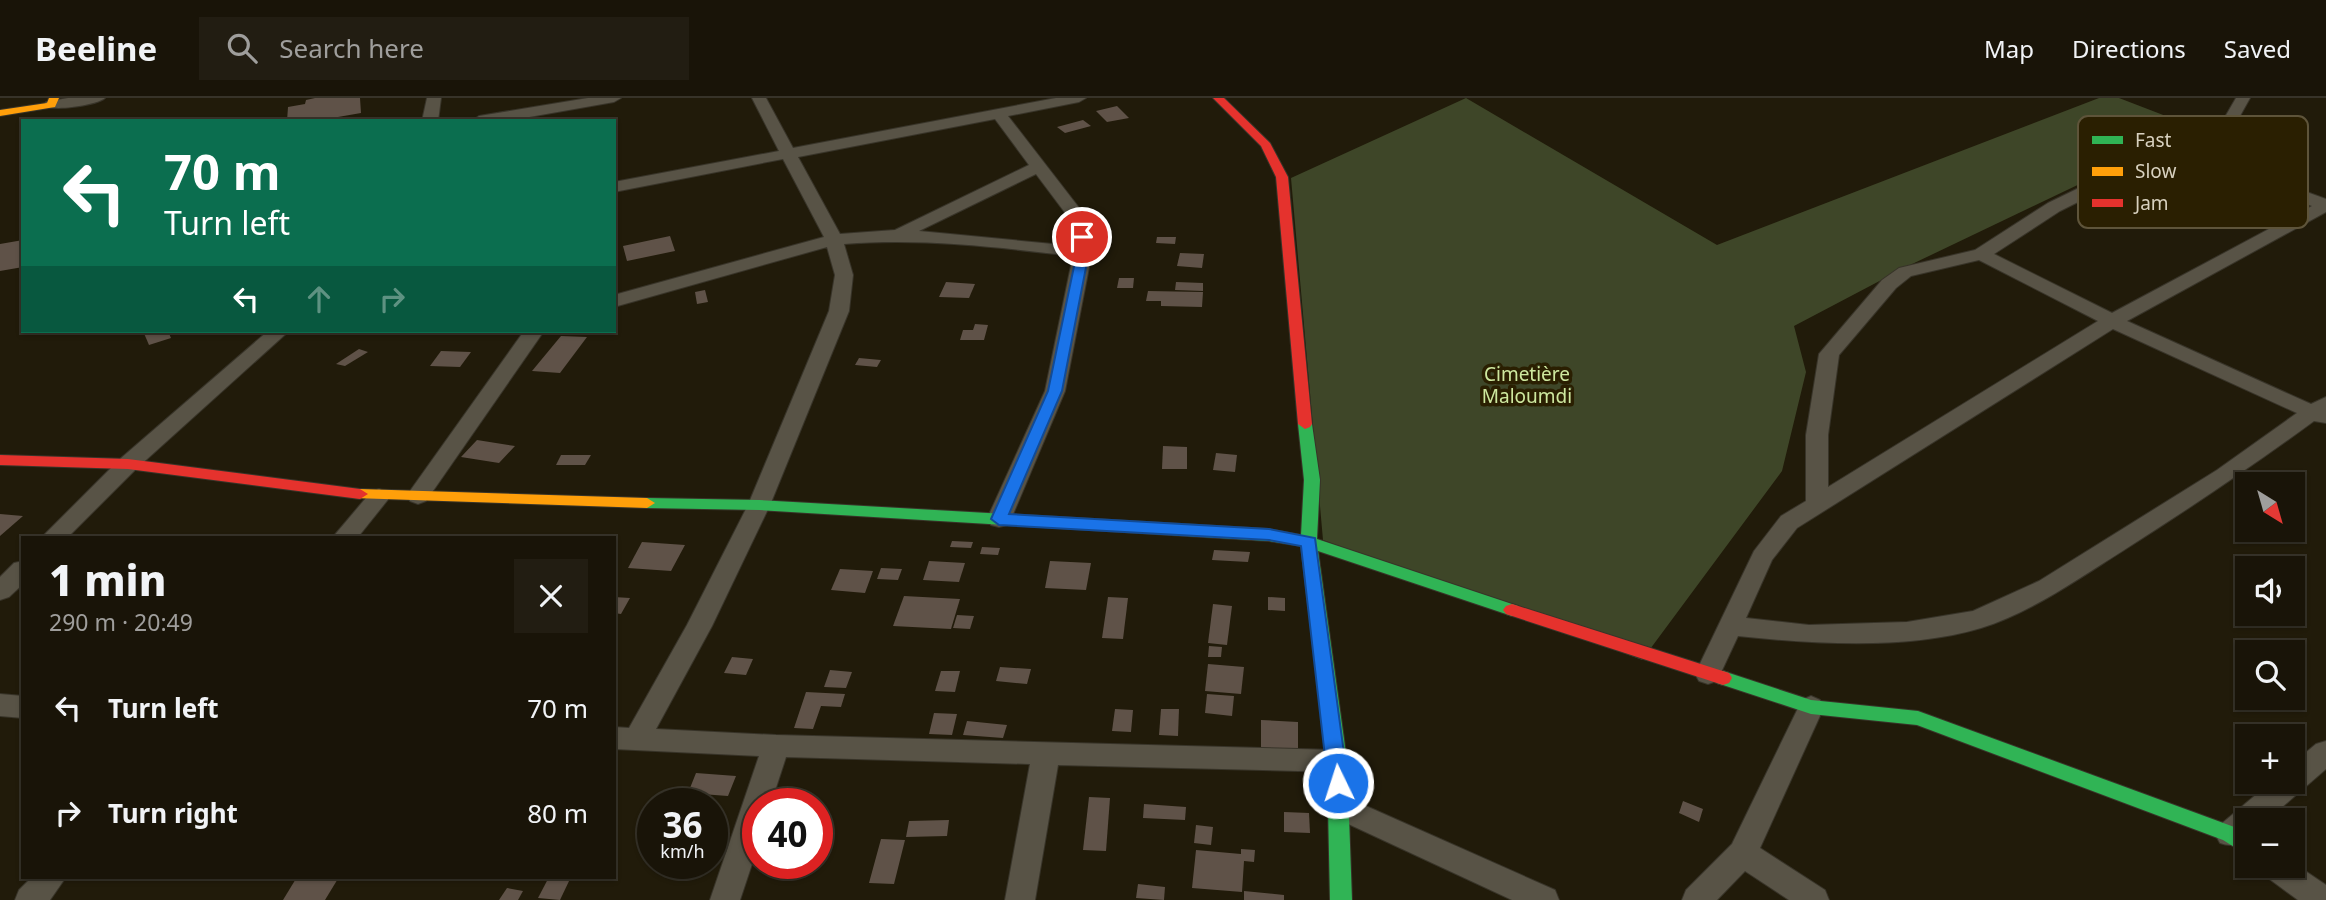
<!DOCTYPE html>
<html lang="en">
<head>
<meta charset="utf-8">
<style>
	body { margin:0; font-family:"Noto Sans",sans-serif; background:#221d12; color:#f1f3f6; height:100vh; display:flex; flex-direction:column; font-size:26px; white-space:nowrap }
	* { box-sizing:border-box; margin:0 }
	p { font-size:23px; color:#9f9e9c }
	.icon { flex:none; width:38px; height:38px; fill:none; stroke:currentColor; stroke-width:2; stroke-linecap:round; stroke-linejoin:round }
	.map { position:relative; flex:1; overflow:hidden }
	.panel { position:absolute; left:21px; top:438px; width:595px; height:343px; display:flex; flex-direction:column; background:#191408; border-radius:0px; box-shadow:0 2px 5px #0004,0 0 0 2px #373329 }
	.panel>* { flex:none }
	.guide { position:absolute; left:21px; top:21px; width:595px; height:214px; border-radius:0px; box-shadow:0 2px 5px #0004,0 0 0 2px #373329; background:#0b6e4f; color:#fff; overflow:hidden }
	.needle { width:46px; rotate:143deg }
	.tools { position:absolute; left:2235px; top:374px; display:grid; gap:14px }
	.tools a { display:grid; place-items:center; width:70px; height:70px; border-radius:0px; background:#191408; box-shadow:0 2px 5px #0004,0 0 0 2px #373329; font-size:35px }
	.speed { position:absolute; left:637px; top:690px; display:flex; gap:14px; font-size:35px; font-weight:700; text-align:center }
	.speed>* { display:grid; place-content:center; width:91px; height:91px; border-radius:50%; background:#191408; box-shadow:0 2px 5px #0004,0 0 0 2px #373329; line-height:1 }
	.speed small { font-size:18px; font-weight:400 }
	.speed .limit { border:10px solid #d22; background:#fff; color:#111 }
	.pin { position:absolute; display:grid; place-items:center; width:60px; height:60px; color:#fff; margin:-30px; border:4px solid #fff; border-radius:50%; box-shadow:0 2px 7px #0007 }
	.me { position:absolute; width:77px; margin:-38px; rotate:356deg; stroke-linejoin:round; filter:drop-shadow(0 0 5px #0008) }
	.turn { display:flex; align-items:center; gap:24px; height:147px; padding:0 28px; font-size:32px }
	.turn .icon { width:91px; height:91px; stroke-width:2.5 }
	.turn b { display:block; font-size:49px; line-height:60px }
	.lanes { display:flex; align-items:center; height:66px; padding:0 28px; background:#0003; justify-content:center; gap:35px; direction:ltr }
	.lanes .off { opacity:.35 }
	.round { display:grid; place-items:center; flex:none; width:74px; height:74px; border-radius:0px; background:#221d12 }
	.headline { display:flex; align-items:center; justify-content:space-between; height:119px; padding:0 28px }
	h1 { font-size:42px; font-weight:800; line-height:52px }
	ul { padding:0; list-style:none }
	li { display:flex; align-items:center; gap:21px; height:105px; padding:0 28px }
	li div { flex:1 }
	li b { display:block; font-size:26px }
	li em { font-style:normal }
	header { display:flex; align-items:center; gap:42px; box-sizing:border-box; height:98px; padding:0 35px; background:#191408; border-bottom:2px solid #373329 }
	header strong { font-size:33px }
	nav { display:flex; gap:38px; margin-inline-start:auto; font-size:24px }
	.search { width:490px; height:63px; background:#221d12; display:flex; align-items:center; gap:18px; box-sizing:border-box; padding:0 24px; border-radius:0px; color:#9f9e9c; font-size:26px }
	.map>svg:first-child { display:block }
	.green { fill:#3e4628 }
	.building { fill:#5f5248 }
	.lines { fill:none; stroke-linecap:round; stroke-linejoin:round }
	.street-casing { stroke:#383429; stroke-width:2 }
	.fast-casing { stroke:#383429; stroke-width:2 }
	.slow-casing { stroke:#383429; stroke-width:2 }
	.jam-casing { stroke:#383429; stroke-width:2 }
	.street { fill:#585346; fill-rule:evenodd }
	.fast { fill:#30b455; fill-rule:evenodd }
	.slow { fill:#ff9f0a; fill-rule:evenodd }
	.jam { fill:#e5322d; fill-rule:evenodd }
	.route { fill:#1a73e8; stroke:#114b97; stroke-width:2 }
	.labels { text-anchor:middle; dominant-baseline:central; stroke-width:7; stroke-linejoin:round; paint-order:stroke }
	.park-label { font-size:19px; fill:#cee89f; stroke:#2a1f01 }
	.key { fill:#2a1f01; stroke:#5e543a; stroke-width:2 }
	.key-label { font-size:19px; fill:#d8d1bf }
</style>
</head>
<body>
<header>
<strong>Beeline</strong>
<div class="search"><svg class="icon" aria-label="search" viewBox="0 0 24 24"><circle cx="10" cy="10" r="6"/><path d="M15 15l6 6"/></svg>Search here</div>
<nav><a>Map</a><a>Directions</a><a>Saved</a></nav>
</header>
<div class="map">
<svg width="2326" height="802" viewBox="0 0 2326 802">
	<rect width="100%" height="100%" fill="#211b0a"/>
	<polygon class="green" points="1466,0 1717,147 2099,0 2119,0 2197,30 1908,168 1794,228 1806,274 1782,373 1642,562 1323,442 1291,80"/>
	<g class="building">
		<polygon points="315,0 360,0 361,15 338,19 338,23 287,23 288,9 305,6 306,2"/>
		<polygon points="1117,8 1129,20 1107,24 1096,13"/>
		<polygon points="1083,22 1091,28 1065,35 1057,29"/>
		<polygon points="670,138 675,153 627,163 623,148"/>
		<polygon points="1157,139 1176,139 1175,146 1156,145"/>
		<polygon points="23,142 23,169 0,173 0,146"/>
		<polygon points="1180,155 1204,156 1202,170 1177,168"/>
		<polygon points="1119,180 1134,180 1133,190 1117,190"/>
		<polygon points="946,184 975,186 969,200 939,199"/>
		<polygon points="1176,184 1203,185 1203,193 1175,192"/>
		<polygon points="705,192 708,204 697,206 695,194"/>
		<polygon points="1148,193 1203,194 1202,209 1161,208 1161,203 1146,203"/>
		<polygon points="975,226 988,227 984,242 960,242 963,232 973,232"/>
		<polygon points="143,233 168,233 171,240 149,247"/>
		<polygon points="561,238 587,239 560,275 532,273"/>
		<polygon points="359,251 368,254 345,268 336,266"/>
		<polygon points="441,253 471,254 460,269 430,268"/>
		<polygon points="859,260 881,262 877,269 855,267"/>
		<polygon points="477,342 515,348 499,365 461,359"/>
		<polygon points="1163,348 1187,349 1187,371 1162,371"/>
		<polygon points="1216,355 1237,357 1235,374 1213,372"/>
		<polygon points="561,357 591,357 585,367 556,367"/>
		<polygon points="0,416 23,418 0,438"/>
		<polygon points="952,443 973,444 971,450 950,449"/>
		<polygon points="642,444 685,447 671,473 628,470"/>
		<polygon points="982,449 1000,450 998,457 980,456"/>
		<polygon points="1214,452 1250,454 1248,464 1212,462"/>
		<polygon points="929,463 965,465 959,484 923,482"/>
		<polygon points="1050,463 1091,465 1086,492 1045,490"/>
		<polygon points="881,470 902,471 898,482 877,481"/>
		<polygon points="840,471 873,473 865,495 831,492"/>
		<polygon points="904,498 960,501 951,531 893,528"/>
		<polygon points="614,499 630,500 621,516 614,515"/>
		<polygon points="1108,499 1128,500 1123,541 1102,540"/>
		<polygon points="1268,499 1285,500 1285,513 1268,512"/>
		<polygon points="1213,506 1232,508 1227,547 1208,545"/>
		<polygon points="957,517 974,518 970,531 953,530"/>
		<polygon points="1209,548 1222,549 1221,559 1208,559"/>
		<polygon points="732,559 753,561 746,577 724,575"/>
		<polygon points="1208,566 1244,569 1241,596 1205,593"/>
		<polygon points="1000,569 1031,571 1027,586 996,583"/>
		<polygon points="830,572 852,574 846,590 824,589"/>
		<polygon points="941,573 960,573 955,594 935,593"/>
		<polygon points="806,594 845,596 841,609 821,608 813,631 794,630"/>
		<polygon points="1207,596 1234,598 1232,618 1205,615"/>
		<polygon points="1115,611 1133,612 1131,634 1112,633"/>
		<polygon points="1161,611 1179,611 1178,638 1159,637"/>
		<polygon points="934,615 957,616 952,637 929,636"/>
		<polygon points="1261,622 1298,624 1298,657 1261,654"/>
		<polygon points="967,623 1007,627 1003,640 963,637"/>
		<polygon points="696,675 736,678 728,698 688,695"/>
		<polygon points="1089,699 1110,700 1106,753 1083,752"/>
		<polygon points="1683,703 1703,711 1699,724 1679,715"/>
		<polygon points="1144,706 1186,709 1185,722 1143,720"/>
		<polygon points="1284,714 1309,715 1310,735 1284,734"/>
		<polygon points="949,722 947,738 906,739 909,723"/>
		<polygon points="1196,727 1213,729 1211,747 1194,745"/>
		<polygon points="881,741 905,742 894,786 869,785"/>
		<polygon points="1241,751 1255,752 1254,764 1244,763 1242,794 1192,790 1196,752 1241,756"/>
		<polygon points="297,779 339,779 325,802 283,802"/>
		<polygon points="549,779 570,781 560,802 538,800"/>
		<polygon points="1138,786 1165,789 1164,802 1136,800"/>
		<polygon points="507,790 523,793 518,802 499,802"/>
		<polygon points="1244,793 1284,797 1284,802 1244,802"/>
	</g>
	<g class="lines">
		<g class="street-casing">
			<g id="street">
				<path d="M68,0H105C97,7 52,14 44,7L46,4Z"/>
				<polygon points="427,0 441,0 438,23 422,23"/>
				<polygon points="588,0 621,0 614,4 507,23 472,23 479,18"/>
				<path d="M752,0H766L793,50L1056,0H1086L1079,4L1008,18L1090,124L1092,154L1065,293L1011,421L1007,427L999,429L991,427L987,421L1045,293L1073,158C995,149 923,140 844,146L853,177L849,213L770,407L712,528L656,631L776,637L1337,652L1347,655L1351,663L1347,671L1337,674L1058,667L1035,802H1005L1030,666L786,659L771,705H758V748L740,802H710L759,658L614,651V629L629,630L687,527L748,407L829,213L835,177L827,149L614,209V197L824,139L783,61L614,94V84L779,53ZM995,21L1029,67L895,132L840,136L798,59ZM1036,76L1072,124L1074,148L919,133Z"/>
				<path d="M2236,0H2250L2236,25L2186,50L2326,101V114L2127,223L2311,306L2326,299V325L2314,323C2251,369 2187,412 2121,454C2078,481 2030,515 1981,530C1908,552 1814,546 1738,538L1717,583L1708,586L1699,583L1695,576L1754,453L1781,418L1806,403V337L1819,256L1882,182L1899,170L1975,152L2048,105L2225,19ZM2174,56L2312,108L2112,215L1994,156L2060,113ZM1979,162L2098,223L1828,389V337L1839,257L1896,190L1911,178ZM2113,231L2297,315L2217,372L2039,483L1973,513L1907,524L1809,527L1746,520L1772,462L1797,430Z"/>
				<polygon points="268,233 289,233 136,371 68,439 42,439 120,361"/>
				<polygon points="524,233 544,233 426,403 418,406 410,403 407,398 410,393"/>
				<polygon points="379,391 387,394 390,399 358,439 333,439 371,394"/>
				<polygon points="23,463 23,486 9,499 0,502 0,479 14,465"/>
				<polygon points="0,596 23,598 23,620 0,618"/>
				<polygon points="1811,598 1820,602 1824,609 1760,750 1825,792 1829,802 1789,802 1745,773 1717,802 1682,802 1686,792 1732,746 1802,602"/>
				<path d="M2326,643V671L2266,723H2247V739C2237,747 2231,749 2220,745L2215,736L2220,727L2271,684H2292V666L2316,646Z"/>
				<polygon points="1339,696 1555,792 1559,802 1512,802 1329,717 1325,708 1329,699"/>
				<polygon points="2292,764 2326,787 2326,802 2298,802 2264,777 2260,768 2292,768"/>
				<polygon points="32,779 66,779 50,802 15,802 19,792"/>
			</g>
		</g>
		<g class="fast-casing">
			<g id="fast">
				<polygon points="1305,321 1312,326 1320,382 1317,441 1518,508 1521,512 1518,516 1512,518 1318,453 1347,663 1352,802 1330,802 1327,663 1301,448 1269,443 759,412 647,410 639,405 647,400 759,402 1269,431 1301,437 1304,382 1298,326"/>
				<polygon points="1723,573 1811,602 1918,613 2237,730 2247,737 2247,757 2223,742 1917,627 1811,616 1717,585 1714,580 1717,575"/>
			</g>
		</g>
		<g class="slow-casing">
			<g id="slow">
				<polygon points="49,0 59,0 55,9 0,18 0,12 47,5"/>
				<polygon points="360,391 647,400 655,405 647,410 354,400 352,396 354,392"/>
			</g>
		</g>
		<g class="jam-casing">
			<g id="jam">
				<polygon points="1213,0 1224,0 1270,45 1288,79 1312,326 1310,329 1305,331 1298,326 1276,79 1261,48"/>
				<polygon points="0,357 128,361 360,391 368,396 360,401 128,371 0,367"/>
				<polygon points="1512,506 1729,575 1732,580 1729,585 1723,587 1506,516 1503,512 1506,508"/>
			</g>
		</g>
		<use href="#street" class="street"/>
		<use href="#fast" class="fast"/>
		<use href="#slow" class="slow"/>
		<use href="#jam" class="jam"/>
	</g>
	<polygon class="route" points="1082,135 1088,139 1089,154 1062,293 1009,416 1269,431 1315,440 1348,685 1345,691 1338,693 1331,691 1328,685 1301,448 1269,442 999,427 991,421 1048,293 1077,154 1076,139"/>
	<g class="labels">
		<g class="park-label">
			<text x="1527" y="276">Cimetière<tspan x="1527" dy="22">Maloumdi</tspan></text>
		</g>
	</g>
	<rect x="2078" y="18" width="230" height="112" rx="10" class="key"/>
	<rect x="2092" y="38" width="31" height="8" fill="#30b455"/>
	<rect x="2092" y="69" width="31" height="9" fill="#ff9f0a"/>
	<rect x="2092" y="101" width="31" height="8" fill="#e5322d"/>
	<g class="key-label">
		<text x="2135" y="49">Fast</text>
		<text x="2135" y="80">Slow</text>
		<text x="2135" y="112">Jam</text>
	</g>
</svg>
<div class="tools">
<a><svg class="needle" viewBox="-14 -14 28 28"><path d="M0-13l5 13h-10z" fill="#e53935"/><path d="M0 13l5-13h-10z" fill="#9f9e9c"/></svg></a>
<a><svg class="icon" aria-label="sound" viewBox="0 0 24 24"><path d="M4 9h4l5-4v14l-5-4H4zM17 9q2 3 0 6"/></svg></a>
<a><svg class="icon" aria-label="search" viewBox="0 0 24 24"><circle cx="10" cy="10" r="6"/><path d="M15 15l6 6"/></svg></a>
<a>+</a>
<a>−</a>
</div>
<div class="speed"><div>36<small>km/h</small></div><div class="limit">40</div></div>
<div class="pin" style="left:1082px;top:139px;background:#d93025"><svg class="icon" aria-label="arrive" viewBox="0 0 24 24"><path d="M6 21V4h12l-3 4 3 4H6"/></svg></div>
<svg class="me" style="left:1338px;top:685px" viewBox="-20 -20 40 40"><circle r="17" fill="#1a73e8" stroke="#fff" stroke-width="3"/><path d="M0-11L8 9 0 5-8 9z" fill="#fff"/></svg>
<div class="guide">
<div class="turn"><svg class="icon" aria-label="left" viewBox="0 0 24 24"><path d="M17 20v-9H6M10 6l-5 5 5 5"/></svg><div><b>70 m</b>Turn left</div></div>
<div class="lanes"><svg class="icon" aria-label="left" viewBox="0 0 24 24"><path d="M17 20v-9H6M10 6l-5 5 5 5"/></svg><svg class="icon off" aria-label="ahead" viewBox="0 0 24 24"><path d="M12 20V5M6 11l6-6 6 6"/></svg><svg class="icon off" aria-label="right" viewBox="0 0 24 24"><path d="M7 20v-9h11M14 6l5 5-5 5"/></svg></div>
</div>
<section class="panel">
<div class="headline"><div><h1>1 min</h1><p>290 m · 20:49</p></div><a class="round"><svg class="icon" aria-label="close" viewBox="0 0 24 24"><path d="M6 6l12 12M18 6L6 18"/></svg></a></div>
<ul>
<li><svg class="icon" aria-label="left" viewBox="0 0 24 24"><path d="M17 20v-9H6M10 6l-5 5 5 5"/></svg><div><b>Turn left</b></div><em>70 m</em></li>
<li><svg class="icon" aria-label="right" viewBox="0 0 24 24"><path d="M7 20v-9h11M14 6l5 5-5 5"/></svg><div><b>Turn right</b></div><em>80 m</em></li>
</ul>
</section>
</div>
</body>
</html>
